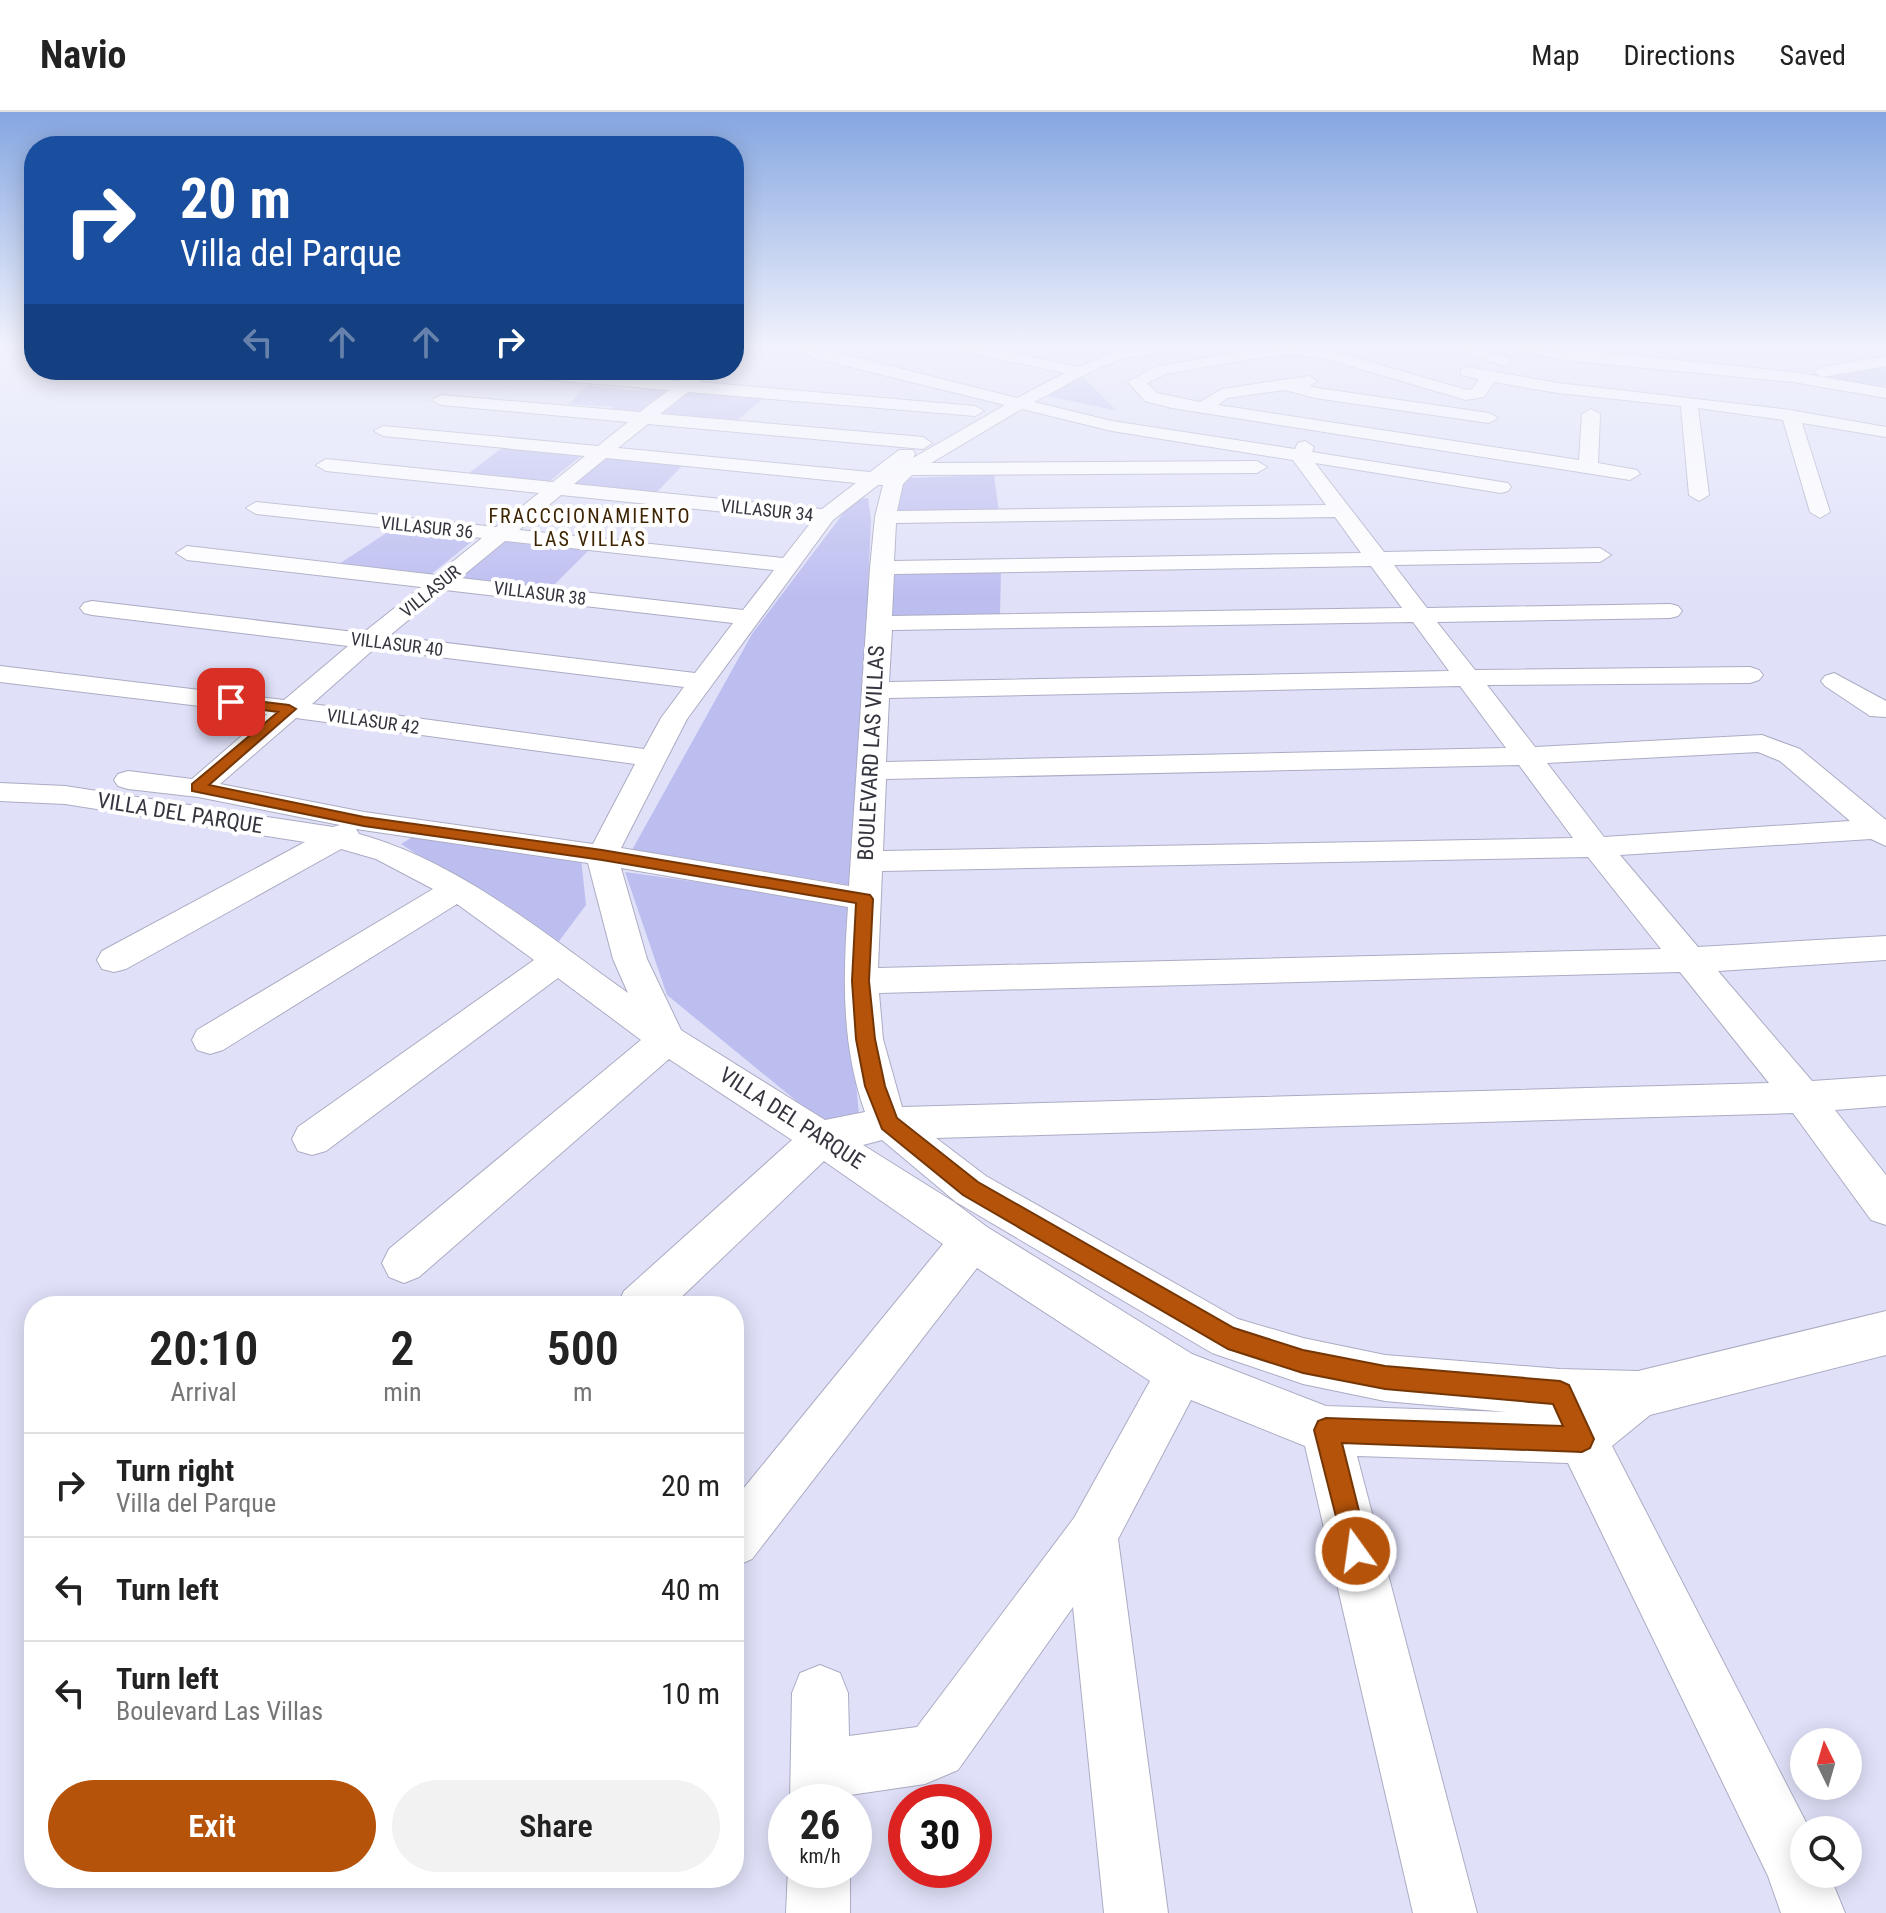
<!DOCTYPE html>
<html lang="en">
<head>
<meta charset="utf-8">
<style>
	body { margin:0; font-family:"Roboto Condensed",sans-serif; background:#f2f2f2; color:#222; height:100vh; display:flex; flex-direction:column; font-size:30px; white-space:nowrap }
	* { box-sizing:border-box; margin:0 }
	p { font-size:26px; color:#767676 }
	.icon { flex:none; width:44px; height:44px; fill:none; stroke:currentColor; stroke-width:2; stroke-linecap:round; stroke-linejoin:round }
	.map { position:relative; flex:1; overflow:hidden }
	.drawer { position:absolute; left:24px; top:1184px; width:720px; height:592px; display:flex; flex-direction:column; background:#fff; border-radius:32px; box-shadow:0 4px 20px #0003 }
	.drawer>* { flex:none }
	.banner { position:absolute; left:24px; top:24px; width:720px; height:244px; border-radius:32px; box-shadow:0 4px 20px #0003; background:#1a4fa0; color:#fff; overflow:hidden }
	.needle { width:52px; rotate:355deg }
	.fabs { position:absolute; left:1790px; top:1616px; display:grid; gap:16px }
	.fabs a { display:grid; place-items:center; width:72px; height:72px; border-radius:50%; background:#fff; box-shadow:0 4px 20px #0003; font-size:40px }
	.speed { position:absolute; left:768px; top:1672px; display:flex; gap:16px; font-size:40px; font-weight:700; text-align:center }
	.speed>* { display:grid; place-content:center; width:104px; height:104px; border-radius:50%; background:#fff; box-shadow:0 4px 20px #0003; line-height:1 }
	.speed small { font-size:20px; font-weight:400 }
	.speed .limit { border:12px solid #d22; background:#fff; color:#111 }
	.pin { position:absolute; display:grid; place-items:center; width:68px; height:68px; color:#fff; margin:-34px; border-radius:16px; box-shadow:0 4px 12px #0006 }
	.me { position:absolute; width:88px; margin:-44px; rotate:346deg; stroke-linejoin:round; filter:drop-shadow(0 0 6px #0008) }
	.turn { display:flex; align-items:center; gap:28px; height:168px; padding:0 24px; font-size:36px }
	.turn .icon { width:104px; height:104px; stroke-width:2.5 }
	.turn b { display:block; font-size:56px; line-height:68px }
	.lanes { display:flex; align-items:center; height:76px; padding:0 24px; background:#0003; justify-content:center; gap:40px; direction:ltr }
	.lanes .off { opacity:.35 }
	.eta { display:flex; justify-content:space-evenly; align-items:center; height:136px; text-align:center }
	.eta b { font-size:48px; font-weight:600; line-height:56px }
	.action { display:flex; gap:16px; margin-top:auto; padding:16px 24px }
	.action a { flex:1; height:92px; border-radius:48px; background:#b45309; color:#fff; font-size:32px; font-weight:600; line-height:92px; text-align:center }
	.action a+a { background:#f2f2f2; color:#222 }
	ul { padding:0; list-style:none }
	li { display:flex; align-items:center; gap:24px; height:104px; padding:0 24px; border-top:2px solid #e0e0e0 }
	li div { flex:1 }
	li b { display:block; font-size:30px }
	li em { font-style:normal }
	header { display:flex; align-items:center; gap:48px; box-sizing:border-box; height:112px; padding:0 40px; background:#fff; border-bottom:2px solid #e0e0e0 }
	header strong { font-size:38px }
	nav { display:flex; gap:44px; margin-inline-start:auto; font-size:28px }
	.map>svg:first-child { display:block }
	.green { fill:#bdbef0 }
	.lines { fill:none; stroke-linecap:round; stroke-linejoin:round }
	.street-casing { stroke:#abacc3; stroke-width:2 }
	.street { fill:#fff; fill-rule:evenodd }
	.route { fill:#b45309; stroke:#753606; stroke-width:2 }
	.labels { text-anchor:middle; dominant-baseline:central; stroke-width:8; stroke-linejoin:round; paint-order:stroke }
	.far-street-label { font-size:18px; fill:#34353e; stroke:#fff }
	.far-neighbourhood-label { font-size:20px; letter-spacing:2px; fill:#3e2403; stroke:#fff }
	.street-label { font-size:22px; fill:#34353e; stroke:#fff }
</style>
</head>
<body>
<header>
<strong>Navio</strong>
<nav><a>Map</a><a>Directions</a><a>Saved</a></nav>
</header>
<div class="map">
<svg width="1886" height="1801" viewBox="0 0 1886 1801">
	<rect width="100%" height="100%" fill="#e0e1f9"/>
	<g class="green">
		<polygon points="1886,249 1886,273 1865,277 1793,265"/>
		<polygon points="1082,264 1117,299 1048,284"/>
		<polygon points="587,274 639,279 644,274 670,275 640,301 612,299 614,295 569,292"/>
		<polygon points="687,277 766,284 734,311 654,303"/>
		<polygon points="506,333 585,341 546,372 465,364"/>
		<polygon points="606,342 686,350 654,383 565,374"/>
		<polygon points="994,363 999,400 893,399 905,366"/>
		<polygon points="868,386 871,407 856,774 632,738 752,522 854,387"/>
		<polygon points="397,414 480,423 430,463 339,452"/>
		<polygon points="507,426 592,435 550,477 456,467"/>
		<polygon points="890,457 1001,458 1000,502 891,504"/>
		<polygon points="419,721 581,746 586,793 557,832 401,732"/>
		<polygon points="625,760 850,791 853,941 860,1012 827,1014 667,883"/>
	</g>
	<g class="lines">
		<g class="street-casing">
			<g id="street">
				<path d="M788,234H811L1017,286L1065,261L959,239L951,234H982L1079,255L1122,237L1177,234C1165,244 1143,242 1127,246C1095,254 1064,275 1034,290L1112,309L1295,337L1298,331L1305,329L1314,335L1312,340L1508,371L1511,375L1508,379L1501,381L1315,351L1384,440L1600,436L1611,443L1600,450L1394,453L1427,496L1670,492L1678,494L1682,499L1678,504L1670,506L1437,510L1475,558L1750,555L1759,558L1763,563L1759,568L1750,571L1487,573L1535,635L1762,623L1800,637L1886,708V734L1871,727L1620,743L1698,835L1886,824V848L1718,859L1812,969L1886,964V994L1835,998L1886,1063V1113L1871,1108L1793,1001L936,1026L986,1064L1238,1207L1303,1226L1385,1243L1560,1257L1638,1259L1886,1199V1243L1650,1303L1612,1334L1810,1718H1804V1762H1829L1845,1801H1781L1768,1764L1568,1351L1357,1344L1477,1801H1413L1305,1334L1191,1288L1118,1427L1168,1801H1104L1073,1495L958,1658L925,1672L850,1683V1690H790L792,1581L800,1561L820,1553L840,1561L848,1581L849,1624L917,1615L1074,1406L1150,1269L977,1156L752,1447L734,1455V1388L943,1132L824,1049L672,1194H617L624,1179L792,1028L669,947L419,1165L404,1171L389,1165L382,1151L389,1137L641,928L558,866L326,1039L312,1043L298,1039L292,1027L298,1015L534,848L457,792L223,938L210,942L197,938L192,928L197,918L433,777L376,747L341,737L126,857L114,860L102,857L97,848L102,839L305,730L65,692L0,689V671L65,674L333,715L340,713L198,685L128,677L118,674L114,668L118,662L128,659L192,667L267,602L0,570V554L284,588L348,534L92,503L84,501L80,496L84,491L92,489L363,521L421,475L187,448L176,441L187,434L436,463L482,426L256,402L246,396L256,390L496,415L539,381L326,359L316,353L326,347L553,370L585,344L383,324L374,319L383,314L598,334L628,310L441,293L432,288L441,283L640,300L669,278L493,263L485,258H551L680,269L694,258H712L699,270L975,294L984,299L975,304L688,280L660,302L923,325L932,331L923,337L648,312L618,336L870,360L899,338H913L915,342L913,346L1005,293L814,246ZM1022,297L1112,319L1293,348L1326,393L897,399L903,372L912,363L1257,361L1267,355L1257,349L931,351ZM606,346L856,371L822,397L574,372ZM878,373H883L875,405L870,456L849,774L621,736L687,607L833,408ZM561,383L812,409L783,446L519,418ZM1335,405L1361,441L894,449L896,411ZM505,429L774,458L743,498L460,466ZM1371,454L1402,496L892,504L894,462ZM445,478L733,511L695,561L389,524ZM1413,510L1449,559L889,570L892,518ZM374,537L684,575L661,606L644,637L312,592ZM1460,574L1506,636L886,650L889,586ZM296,606L635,652L593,732L364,700L220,672ZM1758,640L1780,649L1850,709L1604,725L1547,651ZM1519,653L1573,726L883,739L886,667ZM356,717L588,751L613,847L628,881C543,821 460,750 359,722ZM1588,745L1661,837L878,856L882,759ZM621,756L848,795C843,866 841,932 865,1000L825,1008L681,918L647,847ZM1680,860L1769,971L902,995L883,927L879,881ZM882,1028L956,1090L1212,1241L1303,1272L1385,1289L1507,1300L1326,1294L1192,1242L987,1115L954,1090L863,1033Z"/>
				<polygon points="1271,234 1325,237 1467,278 1472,277 1479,267 1461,263 1461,257 1467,255 1558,271 1790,298 1886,315 1886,325 1802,311 1830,400 1820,406 1810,400 1783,308 1698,296 1709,383 1699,389 1689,383 1681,294 1558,281 1494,270 1484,285 1466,288 1323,246 1295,243 1271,244 1165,262 1147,271 1157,281 1200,290 1222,277 1309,264 1317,269 1309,274 1317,276 1489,301 1498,306 1489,311 1315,286 1285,278 1227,286 1218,293 1579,348 1582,302 1591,297 1600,302 1598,351 1637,358 1640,362 1630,368 1172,296 1145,289 1128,270 1155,255"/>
				<polygon points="1444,234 1469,234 1510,246 1512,249 1504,254"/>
				<polygon points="1508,234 1543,234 1793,260 1886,276 1886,286 1793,270 1572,249 1516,239"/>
				<polygon points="1886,244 1886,254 1822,265 1814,260 1822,255"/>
				<polygon points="1834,561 1886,589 1886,605 1870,604 1825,574 1821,569 1825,564"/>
				<polygon points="788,1758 850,1758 850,1801 786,1801"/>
			</g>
		</g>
		<use href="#street" class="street"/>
	</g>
	<linearGradient id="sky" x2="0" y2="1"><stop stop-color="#85a6e1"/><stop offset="0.48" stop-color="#f1f2fc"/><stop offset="1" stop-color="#f1f2fc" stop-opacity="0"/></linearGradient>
	<rect width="1886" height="486" fill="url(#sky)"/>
	<polygon class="route" points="231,586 289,593 296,597 209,673 364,705 602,738 870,783 873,787 869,869 875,927 885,974 897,1006 978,1070 1234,1216 1303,1238 1385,1254 1560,1269 1569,1273 1594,1327 1590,1336 1582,1340 1342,1331 1369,1439 1365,1448 1356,1452 1347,1448 1314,1318 1318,1309 1326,1306 1563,1314 1553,1292 1385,1277 1303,1261 1228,1237 963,1083 882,1017 865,974 856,927 852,869 856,791 602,748 364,714 192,679 192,672 278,600 227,593 227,587"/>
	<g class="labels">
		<g class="far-street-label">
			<text transform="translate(767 398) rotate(6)">VILLASUR 34</text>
			<text transform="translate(427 415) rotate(6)">VILLASUR 36</text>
			<text transform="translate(430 479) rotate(-39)">VILLASUR</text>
			<text transform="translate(540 481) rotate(7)">VILLASUR 38</text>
			<text transform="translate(397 532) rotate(7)">VILLASUR 40</text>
			<text transform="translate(373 609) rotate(8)">VILLASUR 42</text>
		</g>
		<g class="far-neighbourhood-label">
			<text x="590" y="404">FRACCCIONAMIENTO<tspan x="590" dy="23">LAS VILLAS</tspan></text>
		</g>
		<g class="street-label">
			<text transform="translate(871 641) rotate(-87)">BOULEVARD LAS VILLAS</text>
			<text transform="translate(180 701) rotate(9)">VILLA DEL PARQUE</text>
			<text transform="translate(792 1006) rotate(33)">VILLA DEL PARQUE</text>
		</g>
	</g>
</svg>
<div class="fabs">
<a><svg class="needle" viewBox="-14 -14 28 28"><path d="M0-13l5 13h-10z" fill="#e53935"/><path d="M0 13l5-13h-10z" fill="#767676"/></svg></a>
<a><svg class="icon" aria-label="search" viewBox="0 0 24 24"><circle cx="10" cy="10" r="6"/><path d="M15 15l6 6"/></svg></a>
</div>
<div class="speed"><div>26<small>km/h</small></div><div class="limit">30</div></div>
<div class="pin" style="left:231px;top:590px;background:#d93025"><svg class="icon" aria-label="arrive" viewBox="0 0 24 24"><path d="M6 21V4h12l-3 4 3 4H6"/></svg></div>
<svg class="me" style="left:1356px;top:1439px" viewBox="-20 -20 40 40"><circle r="17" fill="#b45309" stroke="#fff" stroke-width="3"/><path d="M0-11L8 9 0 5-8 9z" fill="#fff"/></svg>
<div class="banner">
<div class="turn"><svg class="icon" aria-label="right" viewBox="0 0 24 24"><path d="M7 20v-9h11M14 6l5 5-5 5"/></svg><div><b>20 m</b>Villa del Parque</div></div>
<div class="lanes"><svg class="icon off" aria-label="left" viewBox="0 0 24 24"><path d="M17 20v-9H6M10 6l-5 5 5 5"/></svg><svg class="icon off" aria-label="ahead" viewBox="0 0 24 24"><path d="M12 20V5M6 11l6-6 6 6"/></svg><svg class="icon off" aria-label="ahead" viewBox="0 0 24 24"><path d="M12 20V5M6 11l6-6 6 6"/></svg><svg class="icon" aria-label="right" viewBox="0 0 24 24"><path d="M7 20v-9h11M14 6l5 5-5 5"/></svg></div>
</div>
<section class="drawer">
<div class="eta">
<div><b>20:10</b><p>Arrival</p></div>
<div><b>2</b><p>min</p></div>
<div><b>500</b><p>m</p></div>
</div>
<ul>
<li><svg class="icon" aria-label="right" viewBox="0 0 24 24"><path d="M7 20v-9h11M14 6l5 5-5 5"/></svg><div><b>Turn right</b><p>Villa del Parque</p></div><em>20 m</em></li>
<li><svg class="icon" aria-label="left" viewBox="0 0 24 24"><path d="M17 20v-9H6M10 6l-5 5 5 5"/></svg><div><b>Turn left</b></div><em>40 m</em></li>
<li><svg class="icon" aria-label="left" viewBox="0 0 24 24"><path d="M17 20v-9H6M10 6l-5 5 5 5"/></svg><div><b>Turn left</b><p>Boulevard Las Villas</p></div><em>10 m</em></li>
</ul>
<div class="action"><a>Exit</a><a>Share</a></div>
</section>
</div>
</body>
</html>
